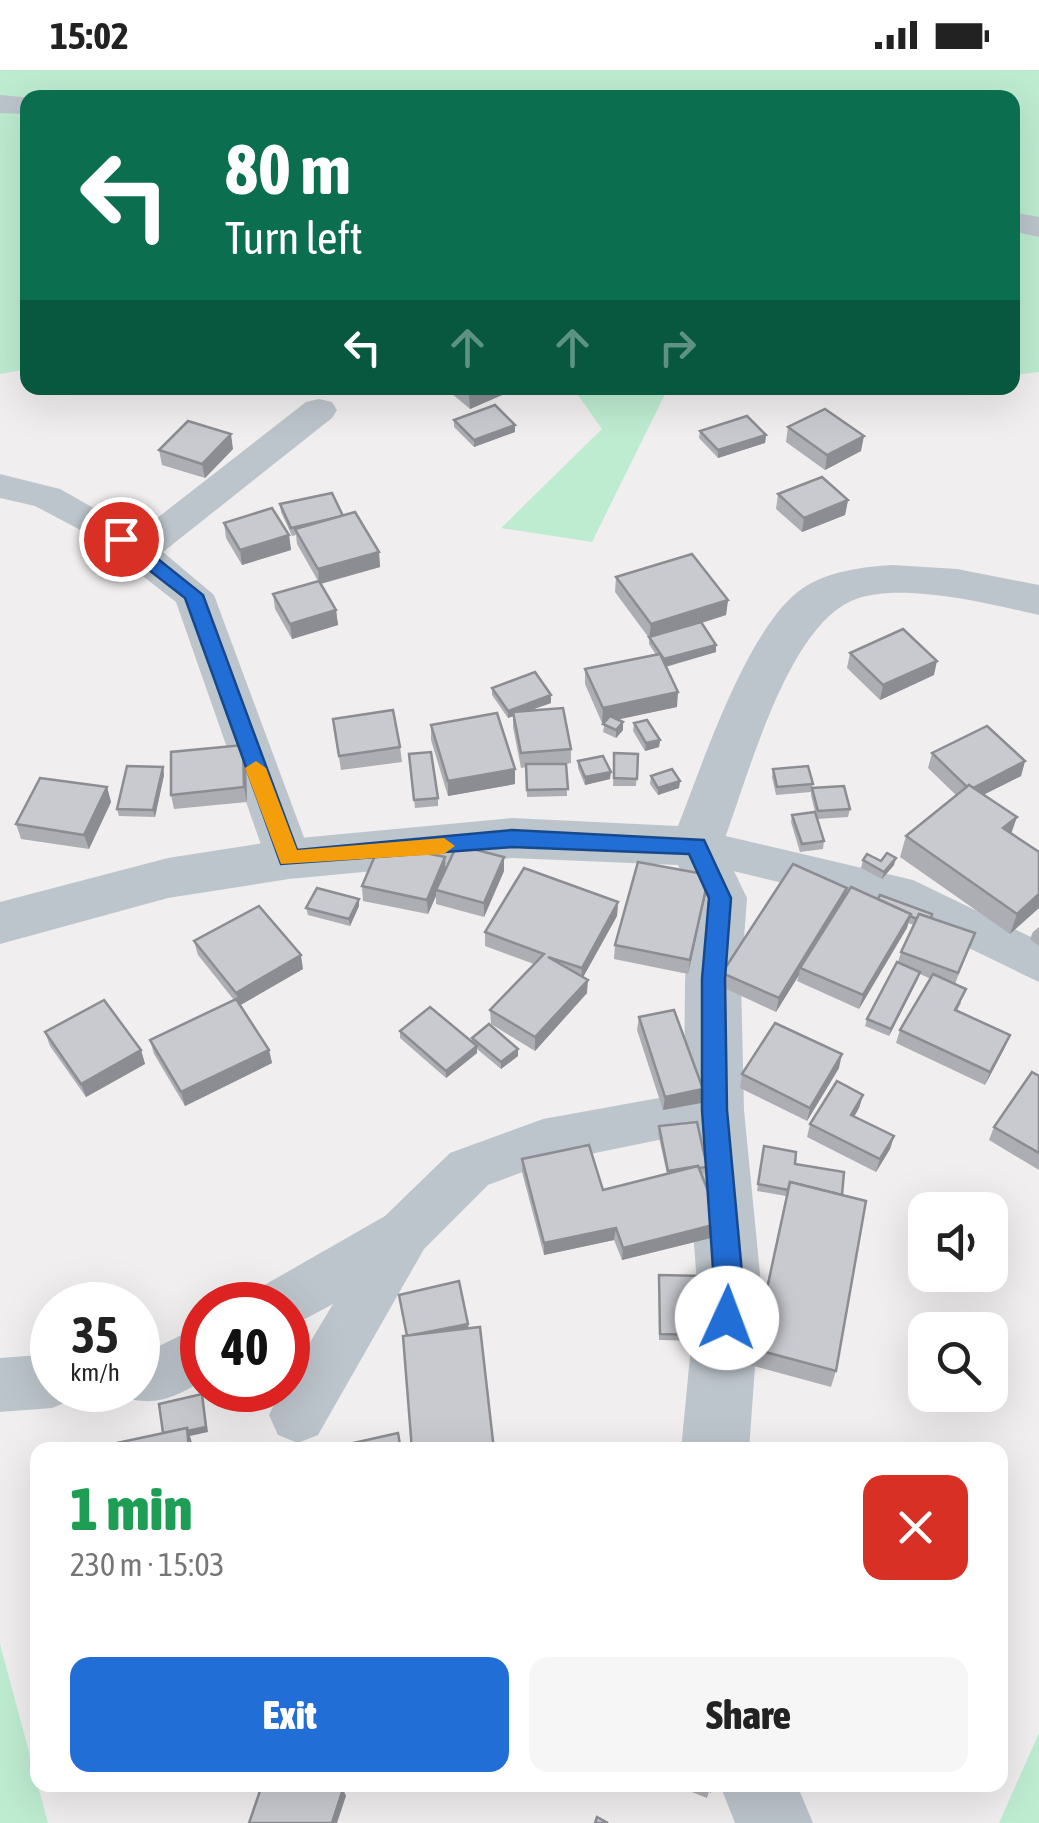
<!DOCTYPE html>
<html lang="en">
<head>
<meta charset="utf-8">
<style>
	body { margin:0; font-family:"Asap Condensed",sans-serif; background:#f6f6f6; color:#222; height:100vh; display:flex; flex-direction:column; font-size:38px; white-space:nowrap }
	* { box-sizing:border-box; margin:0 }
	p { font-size:32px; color:#767676 }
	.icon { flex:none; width:55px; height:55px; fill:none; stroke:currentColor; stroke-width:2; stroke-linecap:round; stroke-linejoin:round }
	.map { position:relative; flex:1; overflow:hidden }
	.drawer { position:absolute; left:30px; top:1372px; width:978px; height:350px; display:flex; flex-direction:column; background:#fff; border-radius:20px; box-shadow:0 10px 40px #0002 }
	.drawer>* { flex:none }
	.banner { position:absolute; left:20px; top:20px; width:1000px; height:305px; border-radius:20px; box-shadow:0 10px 40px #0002; background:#0b6e4f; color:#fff; overflow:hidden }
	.fabs { position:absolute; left:908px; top:1122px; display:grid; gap:20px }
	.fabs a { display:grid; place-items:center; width:100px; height:100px; border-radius:20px; background:#fff; box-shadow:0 10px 40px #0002; font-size:50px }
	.speed { position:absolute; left:30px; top:1212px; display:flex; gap:20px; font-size:50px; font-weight:700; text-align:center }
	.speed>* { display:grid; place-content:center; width:130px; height:130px; border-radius:50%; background:#fff; box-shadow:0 10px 40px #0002; line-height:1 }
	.speed small { font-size:25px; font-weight:400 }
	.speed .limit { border:15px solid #d22; background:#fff; color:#111 }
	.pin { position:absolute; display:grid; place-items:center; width:85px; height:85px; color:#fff; margin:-42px; border:5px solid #fff; border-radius:50%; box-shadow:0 2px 10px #0007 }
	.me { position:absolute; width:110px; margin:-55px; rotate:2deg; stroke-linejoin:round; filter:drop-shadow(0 0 8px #0008) }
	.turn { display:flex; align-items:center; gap:35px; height:210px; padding:0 40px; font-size:45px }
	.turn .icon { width:130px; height:130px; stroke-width:2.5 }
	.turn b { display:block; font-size:70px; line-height:85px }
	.lanes { display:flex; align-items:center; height:95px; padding:0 40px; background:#0003; justify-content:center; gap:50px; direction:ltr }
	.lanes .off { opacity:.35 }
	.round { display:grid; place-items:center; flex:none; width:105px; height:105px; border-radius:20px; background:#f6f6f6 }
	.overview { display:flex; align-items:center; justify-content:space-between; height:170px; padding:0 40px }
	h1 { font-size:60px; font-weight:800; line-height:75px; color:#1e9e55 }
	.primary-button { display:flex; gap:20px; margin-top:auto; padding:20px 40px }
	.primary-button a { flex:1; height:115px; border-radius:20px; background:#226ed7; color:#fff; font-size:40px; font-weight:800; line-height:115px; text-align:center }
	.primary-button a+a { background:#f6f6f6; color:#222 }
	.status { display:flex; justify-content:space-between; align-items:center; height:70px; padding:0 50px; background:#fff; direction:ltr }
	.status svg { height:28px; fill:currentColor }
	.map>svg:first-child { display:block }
	.green { fill:#beecd1 }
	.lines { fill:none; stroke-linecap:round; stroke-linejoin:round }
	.minor { fill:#bdc5cc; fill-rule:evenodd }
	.tertiary { fill:#bdc5cc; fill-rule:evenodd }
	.wall { fill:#acaeb3 }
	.shaded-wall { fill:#8c8d92 }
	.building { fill:#c8cad0; stroke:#8c8d92; stroke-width:2.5 }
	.route { fill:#226ed7; stroke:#16488c; stroke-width:2.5 }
	.slow { fill:#f59e0b }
</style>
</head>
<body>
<div class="status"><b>15:02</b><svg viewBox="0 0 49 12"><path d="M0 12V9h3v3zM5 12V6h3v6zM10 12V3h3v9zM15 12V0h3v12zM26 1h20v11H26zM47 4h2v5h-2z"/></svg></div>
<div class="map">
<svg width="1039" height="1753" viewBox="0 0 1039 1753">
	<rect width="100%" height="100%" fill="#f0eeee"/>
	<g class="green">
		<polygon points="0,0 1039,0 1039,302 1013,305 1012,28 28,28 27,299 0,304"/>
		<polygon points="573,318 668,318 592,472 501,458 602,359"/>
		<polygon points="0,1574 48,1753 0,1753"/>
		<polygon points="1039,1663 1039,1753 999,1753"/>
	</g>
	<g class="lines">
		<g class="minor">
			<polygon points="0,25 33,28 28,28 28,44 0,43"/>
			<polygon points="1012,142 1039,147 1039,167 1012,161"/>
			<polygon points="319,329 332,332 337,340 332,348 163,482 214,525 312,789 305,801 289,806 273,801 266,789 176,532 90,465 35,436 0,428 0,404 60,419 138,463 306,332"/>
			<polygon points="696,759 913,810 1039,871 1039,912 886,838 680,788 673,776 680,764"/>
			<polygon points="714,1018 732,1025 740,1040 732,1055 546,1093 488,1115 424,1179 318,1365 298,1373 278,1365 269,1345 281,1320 288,1320 288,1309 333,1234 288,1258 288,1235 253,1235 261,1217 385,1146 450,1083 543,1049"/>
			<path d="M202,1255V1311C173,1329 151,1338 118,1325L116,1320H138V1279L155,1278Z"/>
			<polygon points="52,1284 52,1320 77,1320 72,1330 52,1338 0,1342 0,1288"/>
		</g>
		<g class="tertiary">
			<path d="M892,495L957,499L1039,515V545C991,534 897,510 851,531C785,561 747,711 722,776L747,828L741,909L744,1040L761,1214L749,1380H681L697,1214L684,1040L685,909L693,828L678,795L512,788L289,809L168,828L0,874V832L168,788L289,769L512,748L678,756C703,693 748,555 803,518C829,501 862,497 892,495Z"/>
			<polygon points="720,1715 797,1715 813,1753 735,1753"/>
		</g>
	</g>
	<g class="wall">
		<polygon points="445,318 509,318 509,322 470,339"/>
		<polygon points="454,350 515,355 515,362 474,377 454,357"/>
		<polygon points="788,357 861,381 825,400 786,372"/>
		<polygon points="700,361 766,365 765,373 718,388 699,368"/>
		<polygon points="233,379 205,408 162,395 159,380"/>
		<polygon points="778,424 848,430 845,445 802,462 776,439"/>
		<polygon points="280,434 343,446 379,482 380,497 321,514 336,540 338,555 292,569 275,539 273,524 318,511 297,474 296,465 292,466 281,442"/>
		<polygon points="224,453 289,465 291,480 242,495 226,468"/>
		<polygon points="616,507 728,530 726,545 702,553 716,582 666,597 677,637 617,649 623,652 623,660 616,668 603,662 605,652 602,653 585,614 585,599 656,585 649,574 649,568 615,522"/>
		<polygon points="850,583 934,605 880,630 847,598"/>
		<polygon points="492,618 551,625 551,633 528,641 571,679 571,693 566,694 567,726 527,727 526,697 521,698 513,657 513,646 508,648 492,625"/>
		<polygon points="333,649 400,677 402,692 341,700"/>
		<polygon points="634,653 660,670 659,677 645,681 633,661"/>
		<polygon points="431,655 515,699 515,714 448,726 431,670"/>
		<polygon points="243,675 246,689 247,732 174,739 171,725"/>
		<polygon points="614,683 638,684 636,716 613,716"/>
		<polygon points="932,683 1025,691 1021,706 983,725 1011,763 1039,782 1039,838 1010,864 900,787 906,766 956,725 928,698"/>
		<polygon points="409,684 438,728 438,736 415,738"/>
		<polygon points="578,691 610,709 585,715 578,698"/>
		<polygon points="163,697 164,705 155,747 119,746 117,739"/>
		<polygon points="773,699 813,714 812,718 850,739 848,747 817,749 824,771 823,779 800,782 791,752 792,745 815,742 811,725 811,722 776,725 772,707"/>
		<polygon points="651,706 680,711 679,718 658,725 650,714"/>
		<polygon points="107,717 111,732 89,779 21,769 16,754"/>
		<polygon points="504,787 504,801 484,847 436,834 436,826 428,844 363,831 362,816"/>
		<polygon points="863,790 894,795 882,809 861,798"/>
		<polygon points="709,805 688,904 614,889 615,875"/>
		<polygon points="845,827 878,829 975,863 955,914 961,933 957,941 1004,979 985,1015 896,973 900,960 931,909 920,904 889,966 865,956 867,949 898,892 901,882 914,855 908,853 859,939 797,911 799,905 776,942 720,916 722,903"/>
		<polygon points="359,829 359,836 350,856 308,845 306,838"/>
		<polygon points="618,832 617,846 583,907 587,923 535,981 491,954 490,940 534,894 485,876 485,862"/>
		<polygon points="1039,857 1039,876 1030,869 1033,862"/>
		<polygon points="194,871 303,899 240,935 269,980 272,993 185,1036 154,984 150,970 234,930 198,885"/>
		<polygon points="639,947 703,1019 701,1033 663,1040 637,960"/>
		<polygon points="400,961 472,972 472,968 518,986 501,999 477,979 477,983 446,1008 400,968"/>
		<polygon points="45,962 141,980 145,994 86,1027 50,976"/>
		<polygon points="839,998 807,1051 740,1018 742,1004"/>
		<polygon points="1039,1006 1039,1100 989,1070 994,1057"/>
		<polygon points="863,1025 859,1038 854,1046 894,1066 890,1079 876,1102 807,1067 810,1054"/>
		<polygon points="659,1056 707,1097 706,1103 701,1104 719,1166 622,1190 614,1170 544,1185 522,1102 522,1089 603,1120 667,1104 658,1063"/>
		<polygon points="764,1076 842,1125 836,1301 831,1317 750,1295 786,1126 757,1121"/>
		<polygon points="659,1205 705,1265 704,1271 659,1270"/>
		<polygon points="674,1715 711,1715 707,1728"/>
	</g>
	<g class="shaded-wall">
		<polygon points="485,318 509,318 509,322 470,339 469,324"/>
		<polygon points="515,355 515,362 474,377 474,370"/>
		<polygon points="231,364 233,379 205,408 202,394"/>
		<polygon points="766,365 765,373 718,388 718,380"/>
		<polygon points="864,366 861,381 825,400 827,385"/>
		<polygon points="848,430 845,445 802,462 804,448"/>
		<polygon points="289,465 291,480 242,495 240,480"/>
		<polygon points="379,482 380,497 319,514 318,499"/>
		<polygon points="728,530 726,545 649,569 651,554"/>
		<polygon points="336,540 338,555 292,569 290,554"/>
		<polygon points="716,575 716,582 664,597 664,589"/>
		<polygon points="937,591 934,605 880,630 883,615"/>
		<polygon points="678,622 677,637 602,653 603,638"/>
		<polygon points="551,625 551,633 508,648 508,641"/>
		<polygon points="623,652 623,660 616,668 616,660"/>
		<polygon points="660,670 659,677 645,681 646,673"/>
		<polygon points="243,675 246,689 247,732 244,717"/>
		<polygon points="1025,691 1021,706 965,734 970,720"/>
		<polygon points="163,697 164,705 155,747 153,740"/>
		<polygon points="515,699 515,714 448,726 448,711"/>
		<polygon points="611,702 610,709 585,715 585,707"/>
		<polygon points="680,711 679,718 658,725 658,718"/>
		<polygon points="107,717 111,732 89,779 84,765"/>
		<polygon points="1017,747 1010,767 1003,758"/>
		<polygon points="445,787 446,801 436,820 436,826 428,844 427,830"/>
		<polygon points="504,787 504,801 484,847 484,833"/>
		<polygon points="896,788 894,795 882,809 884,802"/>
		<polygon points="709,805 707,819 688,904 690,890"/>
		<polygon points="847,818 844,832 800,898 799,905 776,942 779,928"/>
		<polygon points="1039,824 1039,838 1010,864 1017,844"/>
		<polygon points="359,829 359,836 350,856 349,849"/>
		<polygon points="618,832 617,846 581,911 582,898"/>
		<polygon points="911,844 907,858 859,939 863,925"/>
		<polygon points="301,885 303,899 239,936 236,923"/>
		<polygon points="920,902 918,909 889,966 891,959"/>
		<polygon points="588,910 587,923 535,981 535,967"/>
		<polygon points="1010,965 1004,979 985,1015 990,1002"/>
		<polygon points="477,976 477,983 446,1008 446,1001"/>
		<polygon points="518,979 518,986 501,999 501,992"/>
		<polygon points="141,980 145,994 86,1027 81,1014"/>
		<polygon points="269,980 272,993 185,1036 181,1022"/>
		<polygon points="842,984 839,998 807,1051 810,1038"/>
		<polygon points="703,1019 701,1033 663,1040 665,1027"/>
		<polygon points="863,1025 859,1038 848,1058 851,1045"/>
		<polygon points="894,1066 890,1079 876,1102 880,1089"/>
		<polygon points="721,1153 719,1166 622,1190 623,1178"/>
		<polygon points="616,1158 614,1170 544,1185 544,1173"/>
		<polygon points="468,1254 469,1260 407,1266"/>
		<polygon points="202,1324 208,1362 190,1366 194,1380 189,1380 187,1358"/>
		<polygon points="343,1719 346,1726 337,1753 332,1753"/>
	</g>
	<g class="building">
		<polygon points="462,318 485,318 469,324"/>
		<polygon points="495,335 515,355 474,370 454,350"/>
		<polygon points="825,339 864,366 827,385 788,357"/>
		<polygon points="747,346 766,365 718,380 700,361"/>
		<polygon points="188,351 231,364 202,394 159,380"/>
		<polygon points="822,407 848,430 804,448 778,424"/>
		<polygon points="332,423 343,446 291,458 280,434"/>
		<polygon points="272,438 289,465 240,480 224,453"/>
		<polygon points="355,442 379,482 318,499 295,459"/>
		<polygon points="692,484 728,530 651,554 616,507"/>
		<polygon points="319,511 336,540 290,554 273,524"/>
		<polygon points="701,552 716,575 664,589 649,567"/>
		<polygon points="903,559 937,591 883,615 850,583"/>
		<polygon points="660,584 678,622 603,638 585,599"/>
		<polygon points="535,602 551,625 508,641 492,618"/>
		<polygon points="563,638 571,679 521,683 513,642"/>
		<polygon points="393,640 400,677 339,686 333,649"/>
		<polygon points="497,643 515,699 448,711 431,655"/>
		<polygon points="610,646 623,652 616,660 603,654"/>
		<polygon points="647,650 660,670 646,673 634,653"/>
		<polygon points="987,656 1025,691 973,718 969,715 967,717 932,683"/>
		<polygon points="243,675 244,717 171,725 171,682"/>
		<polygon points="431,682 438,728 414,730 409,684"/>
		<polygon points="614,683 638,684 637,709 614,708"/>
		<polygon points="603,686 611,702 585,707 578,691"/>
		<polygon points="526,694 566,694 568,719 527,720"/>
		<polygon points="127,696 163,697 153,740 117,739"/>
		<polygon points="808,696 813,714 777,717 773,699"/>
		<polygon points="672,699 680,711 658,718 651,706"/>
		<polygon points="40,708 107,717 84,765 16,754"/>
		<polygon points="969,715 1017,747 1003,758 1039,782 1039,824 1017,844 906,766"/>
		<polygon points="844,716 850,739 818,741 812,718"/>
		<polygon points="815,742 824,771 802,774 792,745"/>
		<polygon points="380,774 445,787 427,830 362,816"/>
		<polygon points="457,775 504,787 484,833 436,820"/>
		<polygon points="887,783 896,788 884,802 863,790 867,784 881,791"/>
		<polygon points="638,792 709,805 690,890 615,875"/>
		<polygon points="793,794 847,818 779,928 722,903"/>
		<polygon points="524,798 618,832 582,898 548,887 588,910 535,967 490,940 544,884 485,862"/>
		<polygon points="851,817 911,844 863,925 800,898"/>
		<polygon points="317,818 359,829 349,849 306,838"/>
		<polygon points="880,825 932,844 931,848 919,844 917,849 910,846 911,844 878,829"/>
		<polygon points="259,836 301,885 236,923 194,871"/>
		<polygon points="919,844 975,863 958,903 901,882"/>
		<polygon points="897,892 920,902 891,959 867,949"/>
		<polygon points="933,904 966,919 955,940 1010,965 990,1002 900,960"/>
		<polygon points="236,929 269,980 181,1022 150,970"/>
		<polygon points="104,930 141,980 81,1014 45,962"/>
		<polygon points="430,937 477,976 446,1001 400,961"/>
		<polygon points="674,940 703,1019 665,1027 639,947"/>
		<polygon points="775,953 842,984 810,1038 742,1004"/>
		<polygon points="489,954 518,979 501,992 472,968"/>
		<polygon points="1032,1002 1039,1006 1039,1083 994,1057"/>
		<polygon points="837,1011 863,1025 851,1045 894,1066 880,1089 810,1054"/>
		<polygon points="697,1052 707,1097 699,1098 698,1096 668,1101 659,1056"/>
		<polygon points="589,1075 603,1120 698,1096 721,1153 623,1178 616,1158 544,1173 522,1089"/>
		<polygon points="764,1076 796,1082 795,1094 844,1102 842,1125 790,1112 788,1120 758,1114"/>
		<polygon points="790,1112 866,1131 836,1301 754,1279"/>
		<polygon points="659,1205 703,1206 705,1265 660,1264"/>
		<polygon points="459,1211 468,1254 407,1266 399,1225"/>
		<polygon points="480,1257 494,1380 412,1380 403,1266"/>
		<polygon points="202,1324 206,1357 187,1361 187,1358 163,1363 159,1334"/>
		<polygon points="187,1358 189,1380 84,1380"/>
		<polygon points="398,1363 401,1380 322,1380"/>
		<polygon points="262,1715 332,1715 343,1719 332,1753 249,1753"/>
		<polygon points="695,1715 711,1715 710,1721"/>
		<polygon points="597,1747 608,1753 595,1753"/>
	</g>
	<polygon class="route" points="114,465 128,465 203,525 297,780 512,760 704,770 731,828 725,909 727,1040 743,1214 736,1256 727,1260 717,1256 702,1040 702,909 709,828 689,784 512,777 281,794 185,528 114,473"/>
	<polygon class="slow" points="256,691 266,698 297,780 444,768 455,776 444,784 281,794 245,698"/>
</svg>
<div class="fabs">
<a><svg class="icon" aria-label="sound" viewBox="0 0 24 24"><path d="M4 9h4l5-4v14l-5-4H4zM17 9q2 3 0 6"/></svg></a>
<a><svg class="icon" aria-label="search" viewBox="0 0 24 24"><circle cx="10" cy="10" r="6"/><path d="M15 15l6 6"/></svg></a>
</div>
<div class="speed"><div>35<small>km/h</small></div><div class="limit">40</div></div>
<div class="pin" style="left:121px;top:469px;background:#d93025"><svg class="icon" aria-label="arrive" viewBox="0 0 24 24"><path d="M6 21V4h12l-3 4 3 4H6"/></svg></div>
<svg class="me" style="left:727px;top:1248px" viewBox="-20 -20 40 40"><circle r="19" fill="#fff"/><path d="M0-13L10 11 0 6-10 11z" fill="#226ed7"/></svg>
<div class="banner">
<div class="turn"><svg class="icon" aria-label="left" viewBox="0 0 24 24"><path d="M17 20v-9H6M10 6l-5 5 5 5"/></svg><div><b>80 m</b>Turn left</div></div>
<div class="lanes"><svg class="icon" aria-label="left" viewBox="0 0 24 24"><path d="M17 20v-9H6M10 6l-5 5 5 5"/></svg><svg class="icon off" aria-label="ahead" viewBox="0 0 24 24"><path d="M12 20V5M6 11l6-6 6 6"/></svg><svg class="icon off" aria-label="ahead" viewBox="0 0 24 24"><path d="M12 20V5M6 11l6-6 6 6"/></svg><svg class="icon off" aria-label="right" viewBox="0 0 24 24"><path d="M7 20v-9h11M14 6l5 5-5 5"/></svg></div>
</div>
<section class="drawer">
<div class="overview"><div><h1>1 min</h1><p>230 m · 15:03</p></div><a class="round" style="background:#d93025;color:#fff"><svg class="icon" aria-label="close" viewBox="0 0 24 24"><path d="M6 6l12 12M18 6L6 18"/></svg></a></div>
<div class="primary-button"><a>Exit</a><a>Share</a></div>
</section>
</div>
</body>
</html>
